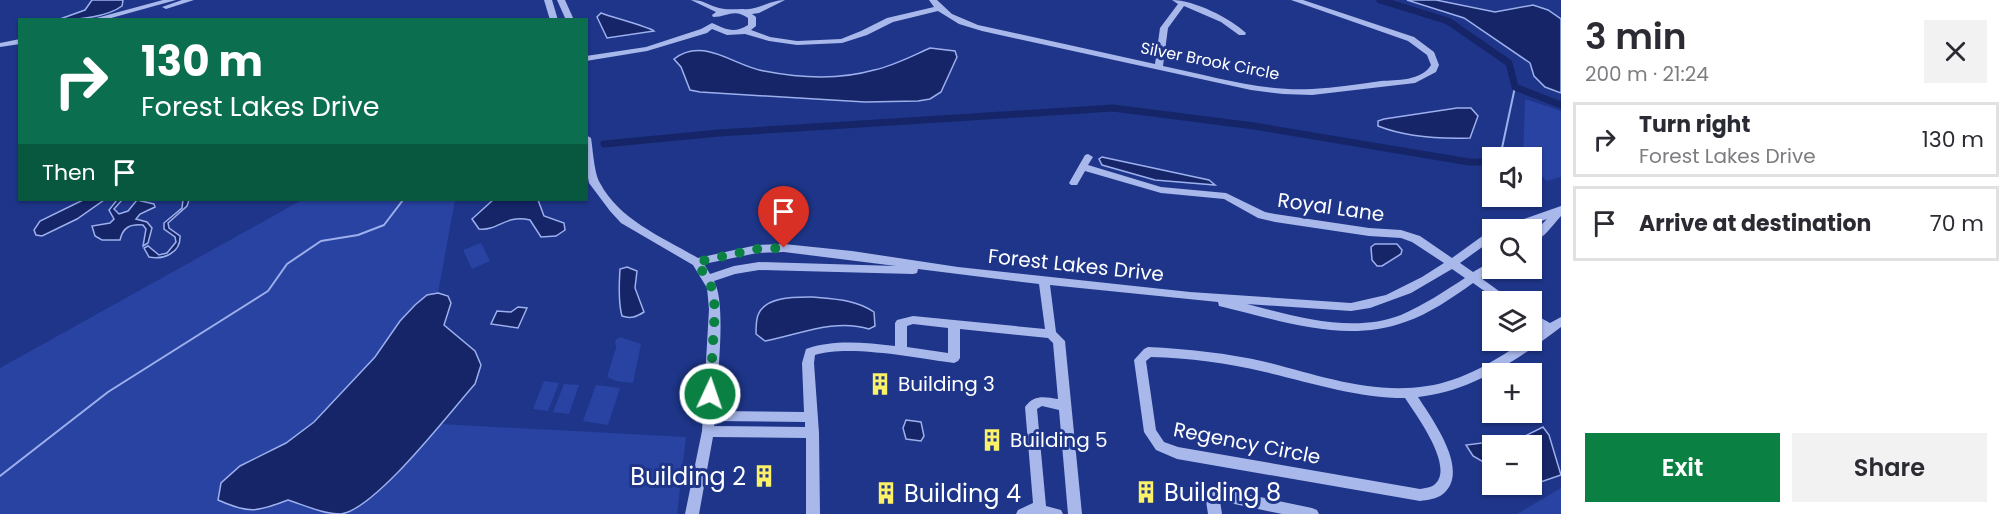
<!DOCTYPE html>
<html lang="en">
<head>
<meta charset="utf-8">
<style>
	body { margin:0; font-family:Poppins,sans-serif; background:#f2f2f3; color:#2b2b33; height:100vh; display:flex; flex-direction:column; font-size:22px; white-space:nowrap }
	* { box-sizing:border-box; margin:0 }
	p { font-size:20px; color:#7c7c81 }
	.icon { flex:none; width:33px; height:33px; fill:none; stroke:currentColor; stroke-width:2; stroke-linecap:round; stroke-linejoin:round }
	.map { position:relative; flex:1; overflow:hidden }
	.drawer { display:flex; flex-direction:column; background:#fff; width:450px }
	.drawer>* { flex:none }
	.banner { position:absolute; left:18px; top:18px; width:570px; height:183px; border-radius:0px; box-shadow:0 2px 4px #0004; background:#0b6e4f; color:#fff; overflow:hidden }
	.controls { position:absolute; left:1482px; top:147px; display:grid; gap:12px }
	.controls a { display:grid; place-items:center; width:60px; height:60px; border-radius:0px; background:#fff; box-shadow:0 2px 4px #0004; font-size:30px }
	.pin { position:absolute; display:grid; place-items:center; width:51px; height:51px; color:#fff; margin:-62px -26px; border-radius:50% 50% 50% 0; rotate:-45deg; box-shadow:0 0 6px #0007 }
	.pin .icon { rotate:45deg }
	.me { position:absolute; width:66px; margin:-33px; rotate:3deg; stroke-linejoin:round; filter:drop-shadow(0 0 4px #0008) }
	.turn { display:flex; align-items:center; gap:21px; height:126px; padding:0 24px; font-size:27px }
	.turn .icon { width:78px; height:78px; stroke-width:2.5 }
	.turn b { display:block; font-size:42px; line-height:51px }
	.then { display:flex; align-items:center; height:57px; padding:0 24px; background:#0003; gap:12px; font-size:22px }
	.round { display:grid; place-items:center; flex:none; width:63px; height:63px; border-radius:0px; background:#f2f2f3 }
	.summary { display:flex; align-items:center; justify-content:space-between; height:102px; padding:0 24px }
	h1 { font-size:36px; font-weight:600; line-height:45px }
	.primary-button { display:flex; gap:12px; margin-top:auto; padding:12px 24px }
	.primary-button a { flex:1; height:69px; border-radius:0px; background:#0b8043; color:#fff; font-size:24px; font-weight:600; line-height:69px; text-align:center }
	.primary-button a+a { background:#f2f2f3; color:#2b2b33 }
	ul { padding:0; list-style:none }
	li { display:flex; align-items:center; gap:18px; height:75px; margin:0 12px 9px; padding:0 12px; border:3px solid #e1e1e2; border-radius:0px }
	li div { flex:1 }
	li b { display:block; font-size:22px }
	li em { font-style:normal }
	main { display:flex; flex:1; min-height:0 }
	.map>svg:first-child { display:block }
	.green { fill:#2843a2 }
	.water { fill:#152568; stroke:#9db0ed; stroke-width:1.5 }
	.lines { fill:none; stroke-linecap:round; stroke-linejoin:round }
	.stream { stroke:#9db0ed; stroke-width:2 }
	.canal { stroke:#152568; stroke-width:7 }
	.minor { fill:#a9b8eb; fill-rule:evenodd }
	.route { stroke:#0b8043; stroke-width:10; stroke-dasharray:0 18 }
	.labels { text-anchor:middle; dominant-baseline:central; stroke-width:6; stroke-linejoin:round; paint-order:stroke }
	.far-street-label { font-size:16px; fill:#fff; stroke:#1e3589 }
	.street-label { font-size:20px; fill:#fff; stroke:#1e3589 }
	.poi-label { font-size:20px; fill:#fff; stroke:#1e3589; text-anchor:start }
	.near-poi-label { font-size:24px; fill:#fff; stroke:#1e3589; text-anchor:start }
</style>
</head>
<body>
<main>
<div class="map">
<svg width="1561" height="514" viewBox="0 0 1561 514">
	<rect width="100%" height="100%" fill="#1e3589"/>
	<g class="green">
		<polygon points="1525,99 1561,111 1561,177 1547,181 1532,167 1532,158 1523,158"/>
		<path d="M302,200H455L438,293C408,300 394,334 375,357C357,379 337,401 315,421C293,441 267,453 240,466L260,511L288,500L328,514H0V368Z"/>
		<polygon points="481,243 490,261 472,269 463,250"/>
		<polygon points="620,337 641,344 633,383 616,381 607,377 616,348 615,340"/>
		<polygon points="544,381 559,383 548,411 533,409"/>
		<polygon points="564,384 579,385 569,414 553,412"/>
		<polygon points="596,385 620,388 608,425 583,421"/>
		<path d="M440,424L686,437L677,514H341C380,504 413,454 440,424Z"/>
		<polygon points="1561,488 1561,514 1517,514"/>
	</g>
	<g class="water">
		<path d="M92,0H123L122,6C107,17 78,20 60,19L85,10Z"/>
		<polygon points="1407,0 1436,0 1495,12 1533,5 1548,10 1561,19 1561,93 1545,87 1534,76 1530,63 1464,18"/>
		<path d="M601,13C611,17 649,27 654,31L607,38L597,17Z"/>
		<path d="M930,48L955,51L957,57L941,92L930,99L918,101L865,102L700,92L690,90L681,67L674,59C703,36 734,66 764,71C800,78 839,80 874,70C893,66 912,56 930,48Z"/>
		<path d="M1457,108H1471L1478,116L1470,138C1440,139 1406,137 1378,126V121L1384,119Z"/>
		<polygon points="1102,157 1209,180 1215,185 1155,180 1102,165 1099,159"/>
		<polygon points="83,200 104,200 77,219 42,236 36,235 34,230 40,221"/>
		<path d="M117,200H122L114,209L119,214L128,211L137,200L154,204L155,207L140,214L136,219L147,222L152,228L148,243L143,246L146,229L143,225C130,224 123,227 120,240H102L95,236L92,226L110,223L114,219L109,210Z"/>
		<path d="M183,200H189L187,206L168,223L169,228L180,236C181,253 163,260 149,257L144,248L148,246L159,255L167,253L176,242L175,237L164,229V223L182,208Z"/>
		<path d="M493,200H538L544,216L564,223L565,230L556,236L541,237L530,220C505,214 499,231 479,229L472,219Z"/>
		<polygon points="1375,244 1397,244 1402,250 1401,254 1382,266 1377,266 1372,260 1371,247"/>
		<path d="M627,267L637,271L635,288L644,312C636,317 631,319 622,316C618,302 619,284 620,269Z"/>
		<path d="M438,293L448,296L451,303L444,325L475,351L481,365L475,384C449,413 376,509 341,514C323,514 304,505 288,500C257,512 249,514 218,500L221,483L240,466L286,443L314,422L375,357L400,321L415,305L427,295Z"/>
		<path d="M812,297C833,299 855,299 874,312L875,326L869,329C835,318 798,335 765,341L756,334C756,328 756,320 758,315C765,296 796,297 812,297Z"/>
		<polygon points="518,307 527,308 518,328 491,324 497,311 511,312"/>
		<polygon points="906,420 921,422 924,436 921,441 906,439 903,428"/>
		<polygon points="1543,427 1549,435 1561,475 1529,486 1526,485 1532,484 1532,446 1492,446 1492,467 1473,456 1466,445 1521,438"/>
	</g>
	<g class="lines">
		<g class="stream">
			<polyline points="1507,158 1502,148 1515,87"/>
			<polyline points="0,476 108,392 268,291 287,264 321,241 358,235 384,225 403,200"/>
		</g>
		<g class="canal">
			<polyline points="1380,0 1448,21 1509,63 1515,87 1561,105"/>
			<polyline points="604,144 719,133 1113,108 1254,126 1469,162 1492,162"/>
		</g>
		<g class="minor">
			<polygon points="163,0 176,0 104,20 89,20"/>
			<polygon points="182,0 194,0 166,9 162,7"/>
			<polygon points="544,0 552,0 558,20 550,20"/>
			<polygon points="557,0 565,0 574,20 566,20"/>
			<path d="M691,0C705,0 707,5 719,8C726,10 735,9 743,9C758,11 769,0 785,0L759,13L752,14L756,17V26L751,30L770,37L797,41L841,39L861,31L887,18L934,7L929,0H937L952,14L978,25L1155,64L1160,28L1178,4L1172,0C1194,0 1230,18 1246,33L1245,35H1239L1221,22L1184,6L1168,28L1163,66C1212,76 1262,92 1312,89C1335,88 1358,84 1381,81C1396,80 1422,81 1431,65L1427,55L1408,41L1291,0H1303L1414,37L1434,52L1439,65L1436,72L1415,83L1312,95L1283,94L1251,90L982,31L959,24L938,11L893,22L867,35L842,43L797,45L769,41L745,34L727,35L712,29L707,33L647,51L586,61V56L646,47L701,29L712,23C725,29 734,34 748,25V18C733,8 728,17 713,17L712,15L716,12Z"/>
			<polygon points="20,39 20,44 0,47 0,43"/>
			<path d="M586,135L591,138C593,150 594,173 600,183C619,220 664,238 698,258L757,245L784,244L852,251L958,267L1190,292L1351,303L1386,295L1422,277L1444,263L1412,242L1401,238L1369,236L1275,222L1258,218L1224,199L1161,193L1085,171L1077,185H1071L1069,183L1085,155L1088,154L1093,157L1088,165L1161,187L1226,193L1265,212L1275,214L1369,228L1401,230L1420,236L1452,258L1488,232L1492,231V240L1460,263L1473,272L1492,261V268H1495L1481,278L1514,302H1500L1473,283C1452,298 1429,314 1405,322C1345,344 1282,321 1223,307L1219,306L1218,302L1050,285L1056,332L1065,341L1082,514H1068L1059,410L1042,406L1037,409L1046,506L1061,510L1063,514H1016L1018,510L1033,503L1025,407C1034,394 1045,397 1058,399L1053,343L1048,338L960,329V358L958,361L954,363C919,358 847,344 815,355L814,363L819,433L820,514H806V438L713,437L699,514H685L702,431L709,309L707,288L693,265L621,223L610,211L589,183L586,168ZM784,252L896,266L759,262L734,266L710,274L704,264L757,253ZM918,269L1039,284L1045,329L913,316L897,320L895,323V346C865,343 835,339 806,349L802,363L804,412L715,411C717,382 727,304 714,281L735,274L759,270L913,274L917,273ZM1452,269L1465,278C1445,291 1424,305 1401,315C1352,334 1295,316 1247,304L1351,311L1370,308L1411,293ZM913,324L948,328V353L907,347V326ZM715,421L805,422V427L714,426Z"/>
			<path d="M1561,206V216C1552,226 1544,238 1532,243V234L1547,219L1517,230H1500L1501,227Z"/>
			<path d="M1532,313L1550,323L1561,317V327C1519,359 1471,392 1418,397C1432,419 1471,471 1443,494C1437,499 1427,500 1420,501L1177,459L1156,450L1144,432L1134,360L1144,349L1148,347C1188,349 1227,353 1266,362C1318,375 1372,395 1427,386C1463,381 1496,360 1526,340H1532V337L1542,329L1532,322ZM1151,357C1189,358 1227,363 1265,372C1312,383 1357,398 1405,398C1416,415 1456,468 1434,485C1430,488 1424,488 1420,489L1178,447L1164,442L1156,430L1146,361Z"/>
			<polygon points="1217,488 1312,508 1317,510 1319,514 1282,514 1220,501 1222,514 1208,514 1206,501 1212,490"/>
		</g>
	</g>
	<g class="lines">
		<polyline class="route" points="710,394 715,309 712,288 697,262 757,249 784,248"/>
	</g>
	<defs>
		<g id="building-bare" transform="scale(1.8)"><path d="M-4-6H4V6H1V3H-1V6H-4ZM-2.5-4.3h1.7v1.8h-1.7ZM.8-4.3h1.7v1.8H.8ZM-2.5-1h1.7V.8h-1.7ZM.8-1h1.7V.8H.8Z" fill="#faf169" stroke="#1e3589" stroke-width="2.5" paint-order="stroke"/></g>
	</defs>
	<g fill-rule="evenodd">
		<use href="#building-bare" x="880" y="384"/>
		<use href="#building-bare" x="992" y="440"/>
		<use href="#building-bare" x="764" y="476"/>
		<use href="#building-bare" x="1146" y="492"/>
		<use href="#building-bare" x="886" y="493"/>
	</g>
	<g class="labels">
		<g class="far-street-label">
			<text transform="translate(1210 61) rotate(11)">Silver Brook Circle</text>
		</g>
		<g class="street-label">
			<text transform="translate(1331 207) rotate(8)">Royal Lane</text>
			<text transform="translate(1076 265) rotate(6)">Forest Lakes Drive</text>
			<text transform="translate(1247 443) rotate(11)">Regency Circle</text>
		</g>
		<g class="poi-label">
			<text x="898" y="384">Building 3</text>
			<text x="1010" y="440">Building 5</text>
		</g>
		<g class="near-poi-label">
			<text x="746" y="476" text-anchor="end">Building 2</text>
			<text x="1164" y="492">Building 8</text>
			<text x="904" y="493">Building 4</text>
		</g>
	</g>
</svg>
<div class="controls">
<a><svg class="icon" aria-label="sound" viewBox="0 0 24 24"><path d="M4 9h4l5-4v14l-5-4H4zM17 9q2 3 0 6"/></svg></a>
<a><svg class="icon" aria-label="search" viewBox="0 0 24 24"><circle cx="10" cy="10" r="6"/><path d="M15 15l6 6"/></svg></a>
<a><svg class="icon" aria-label="layers" viewBox="0 0 24 24"><path d="M12 4l9 5-9 5-9-5zM3 14l9 5 9-5"/></svg></a>
<a>+</a>
<a>−</a>
</div>
<div class="pin" style="left:784px;top:248px;background:#d93025"><svg class="icon" aria-label="arrive" viewBox="0 0 24 24"><path d="M6 21V4h12l-3 4 3 4H6"/></svg></div>
<svg class="me" style="left:710px;top:394px" viewBox="-20 -20 40 40"><circle r="17" fill="#0b8043" stroke="#fff" stroke-width="3"/><path d="M0-11L8 9 0 5-8 9z" fill="#fff"/></svg>
<div class="banner">
<div class="turn"><svg class="icon" aria-label="right" viewBox="0 0 24 24"><path d="M7 20v-9h11M14 6l5 5-5 5"/></svg><div><b>130 m</b>Forest Lakes Drive</div></div>
<div class="then">Then<svg class="icon" aria-label="arrive" viewBox="0 0 24 24"><path d="M6 21V4h12l-3 4 3 4H6"/></svg></div>
</div>
</div>
<section class="drawer">
<div class="summary"><div><h1>3 min</h1><p>200 m · 21:24</p></div><a class="round"><svg class="icon" aria-label="close" viewBox="0 0 24 24"><path d="M6 6l12 12M18 6L6 18"/></svg></a></div>
<ul>
<li><svg class="icon" aria-label="right" viewBox="0 0 24 24"><path d="M7 20v-9h11M14 6l5 5-5 5"/></svg><div><b>Turn right</b><p>Forest Lakes Drive</p></div><em>130 m</em></li>
<li><svg class="icon" aria-label="arrive" viewBox="0 0 24 24"><path d="M6 21V4h12l-3 4 3 4H6"/></svg><div><b>Arrive at destination</b></div><em>70 m</em></li>
</ul>
<div class="primary-button"><a>Exit</a><a>Share</a></div>
</section>
</main>
</body>
</html>
